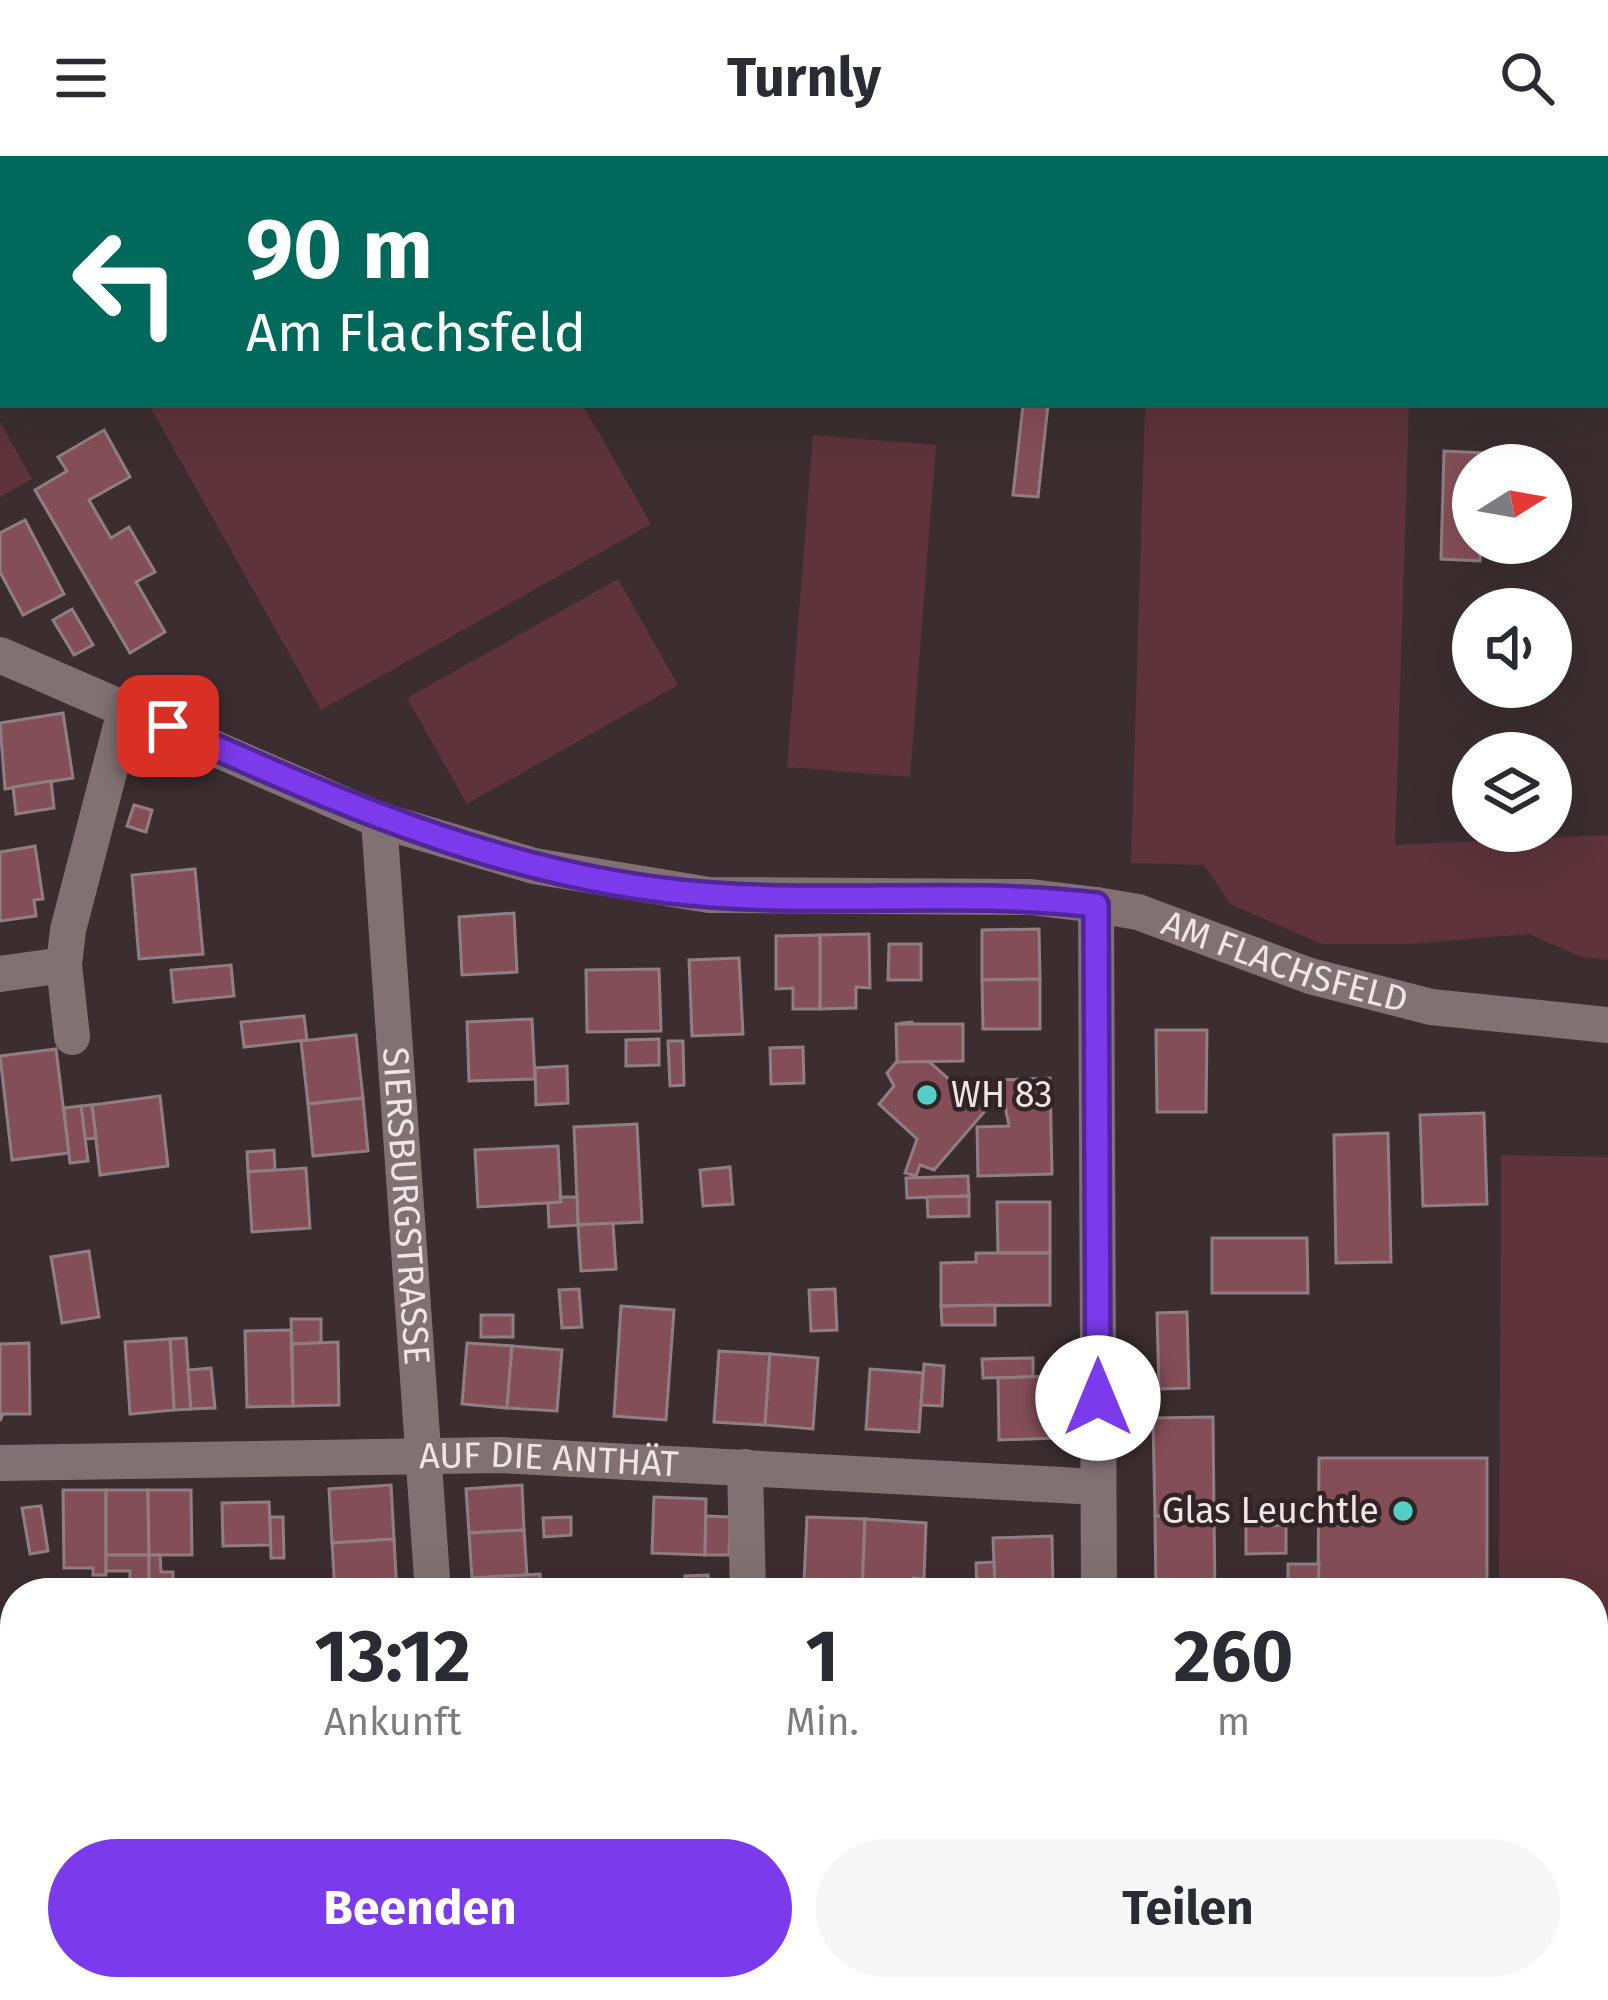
<!DOCTYPE html>
<html lang="de">
<head>
<meta charset="utf-8">
<style>
	body { margin:0; font-family:"Fira Sans",sans-serif; background:#f7f7f7; color:#2b2b33; height:100vh; display:flex; flex-direction:column; font-size:45px; white-space:nowrap }
	* { box-sizing:border-box; margin:0 }
	p { font-size:39px; color:#7c7c81 }
	.icon { flex:none; width:66px; height:66px; fill:none; stroke:currentColor; stroke-width:2; stroke-linecap:round; stroke-linejoin:round }
	.map { position:relative; flex:1; overflow:hidden }
	.sheet { position:absolute; left:0px; top:1422px; width:1608px; height:423px; display:flex; flex-direction:column; background:#fff; border-radius:48px 48px 0 0; box-shadow:0 12px 48px #0002 }
	.sheet>* { flex:none }
	.guide { position:absolute; left:0px; top:0px; width:1608px; height:252px; box-shadow:0 12px 48px #0002; background:#00695c; color:#fff; overflow:hidden }
	.needle { width:78px; rotate:79deg }
	.buttons { position:absolute; left:1452px; top:288px; display:grid; gap:24px }
	.buttons a { display:grid; place-items:center; width:120px; height:120px; border-radius:50%; background:#fff; box-shadow:0 12px 48px #0002; font-size:60px }
	.pin { position:absolute; display:grid; place-items:center; width:102px; height:102px; color:#fff; margin:-51px; border-radius:24px; box-shadow:0 6px 18px #0006 }
	.me { position:absolute; width:132px; margin:-66px; rotate:0deg; stroke-linejoin:round; filter:drop-shadow(0 0 9px #0008) }
	.turn { display:flex; align-items:center; gap:42px; height:252px; padding:0 48px; font-size:54px }
	.turn .icon { width:156px; height:156px; stroke-width:2.5 }
	.turn b { display:block; font-size:84px; line-height:102px }
	.eta { display:flex; justify-content:space-evenly; align-items:center; height:204px; text-align:center }
	.eta b { font-size:72px; font-weight:700; line-height:84px }
	.button { display:flex; gap:24px; margin-top:auto; padding:24px 48px }
	.button a { flex:1; height:138px; border-radius:72px; background:#7c3aed; color:#fff; font-size:48px; font-weight:700; line-height:138px; text-align:center }
	.button a+a { background:#f7f7f7; color:#2b2b33 }
	header { display:flex; justify-content:space-between; align-items:center; height:156px; padding:0 48px; background:#fff; font-size:54px; font-weight:700 }
	.map>svg:first-child { display:block }
	.green { fill:#5e333b }
	.building { fill:#844e58; stroke:#907f82; stroke-width:3 }
	.lines { fill:none; stroke-linecap:round; stroke-linejoin:round }
	.path { stroke:#7d7172; stroke-width:6; stroke-dasharray:12 6; stroke-linecap:butt }
	.minor { stroke:#827173; stroke-width:36 }
	.route-casing { stroke:#51269a; stroke-width:30 }
	.route { stroke:#7c3aed; stroke-width:21 }
	.poi-dot { fill:#55cec5; stroke:#322426; stroke-width:4.5 }
	.labels { text-anchor:middle; dominant-baseline:central; stroke-width:9; stroke-linejoin:round; paint-order:stroke }
	.street-label { font-size:36px; fill:#efe5e6; stroke:#322426 }
	.poi-label { font-size:36px; fill:#efe5e6; stroke:#322426; text-anchor:start }
</style>
</head>
<body>
<header><svg class="icon" aria-label="menu" viewBox="0 0 24 24"><path d="M4 6h16M4 12h16M4 18h16"/></svg>Turnly<svg class="icon" aria-label="search" viewBox="0 0 24 24"><circle cx="10" cy="10" r="6"/><path d="M15 15l6 6"/></svg></header>
<div class="map">
<svg width="1608" height="1844" viewBox="0 0 1608 1844">
	<rect width="100%" height="100%" fill="#3c2e30"/>
	<g class="green">
		<polygon points="118,0 443,0 445,3 112,3"/>
		<polygon points="149,249 583,249 651,368 321,554"/>
		<polygon points="1145,249 1409,249 1395,689 1608,679 1608,804 1582,801 1529,778 1408,788 1322,788 1230,748 1204,709 1131,707"/>
		<polygon points="0,266 32,323 0,341"/>
		<polygon points="813,279 936,289 910,621 787,611"/>
		<polygon points="618,423 678,529 467,648 407,542"/>
		<polygon points="1501,999 1608,1001 1608,1832 1590,1844 1498,1844 1498,1830 1593,1830 1593,1437 1499,1437"/>
	</g>
	<g class="building">
		<polygon points="722,0 1009,0 1009,3 723,3"/>
		<polygon points="1023,249 1048,249 1038,341 1013,339"/>
		<polygon points="104,274 130,321 89,344 111,382 129,371 155,416 136,426 165,476 130,497 35,334 67,315 58,301"/>
		<polygon points="1444,295 1484,297 1484,309 1473,309 1473,387 1481,387 1480,405 1441,403"/>
		<polygon points="25,364 64,438 23,459 0,416 0,377"/>
		<polygon points="72,453 93,489 74,499 53,464"/>
		<polygon points="63,557 73,622 5,633 0,567"/>
		<polygon points="51,625 54,652 16,658 13,631"/>
		<polygon points="134,649 152,654 146,676 127,670"/>
		<polygon points="35,690 43,743 34,744 36,760 0,765 0,696"/>
		<polygon points="195,713 203,798 139,803 132,719"/>
		<polygon points="514,757 517,816 462,819 459,761"/>
		<polygon points="1039,773 1040,823 982,824 982,774"/>
		<polygon points="869,778 870,832 856,831 856,852 820,853 820,779"/>
		<polygon points="820,779 820,853 793,853 793,832 776,833 776,780"/>
		<polygon points="889,788 921,788 921,824 888,824"/>
		<polygon points="739,802 743,878 692,880 689,804"/>
		<polygon points="231,809 234,840 174,846 171,814"/>
		<polygon points="659,813 661,875 587,876 586,814"/>
		<polygon points="1040,823 1040,873 983,873 982,824"/>
		<polygon points="304,860 307,884 244,891 241,866"/>
		<polygon points="532,863 535,923 469,925 467,866"/>
		<polygon points="912,866 917,895 985,955 934,1014 920,1009 916,1020 905,1017 917,983 879,948 894,930 887,917 905,896 901,867"/>
		<polygon points="896,868 963,868 963,905 897,906"/>
		<polygon points="1156,874 1207,874 1206,956 1157,956"/>
		<polygon points="356,879 363,942 308,948 301,885"/>
		<polygon points="659,883 659,909 626,910 626,884"/>
		<polygon points="668,885 683,885 684,929 670,930"/>
		<polygon points="803,891 804,927 771,928 770,892"/>
		<polygon points="56,893 69,997 12,1004 0,900"/>
		<polygon points="567,910 568,947 536,949 535,912"/>
		<polygon points="1050,922 1052,1018 978,1020 977,971 1009,970 1000,924"/>
		<polygon points="160,940 168,1010 100,1019 92,949"/>
		<polygon points="363,942 368,995 313,1000 308,948"/>
		<polygon points="92,949 96,982 85,983 81,950"/>
		<polygon points="81,950 88,1005 70,1007 64,952"/>
		<polygon points="1484,957 1487,1048 1423,1050 1420,959"/>
		<polygon points="637,968 642,1066 578,1069 574,971"/>
		<polygon points="1388,977 1391,1106 1336,1107 1334,979"/>
		<polygon points="558,990 561,1046 478,1051 475,994"/>
		<polygon points="274,994 275,1014 248,1016 247,996"/>
		<polygon points="730,1011 733,1048 703,1050 700,1014"/>
		<polygon points="306,1012 310,1072 252,1076 248,1016"/>
		<polygon points="968,1020 969,1040 907,1042 906,1022"/>
		<polygon points="969,1040 969,1060 928,1061 927,1041"/>
		<polygon points="560,1041 577,1041 578,1069 549,1071 548,1047 561,1046"/>
		<polygon points="997,1046 1050,1046 1050,1097 998,1097"/>
		<polygon points="613,1067 616,1113 581,1115 578,1069"/>
		<polygon points="1212,1082 1307,1082 1308,1137 1212,1137"/>
		<polygon points="89,1095 99,1161 62,1167 51,1101"/>
		<polygon points="976,1097 1050,1097 1050,1149 941,1150 941,1107 976,1106"/>
		<polygon points="579,1133 582,1171 562,1172 559,1134"/>
		<polygon points="835,1133 837,1174 811,1175 809,1134"/>
		<polygon points="995,1149 995,1169 942,1169 941,1150"/>
		<polygon points="621,1150 674,1154 666,1264 614,1260"/>
		<polygon points="1187,1156 1189,1232 1159,1233 1157,1157"/>
		<rect x="481" y="1159" width="32" height="22"/>
		<polygon points="291,1163 321,1163 321,1187 292,1188"/>
		<polygon points="291,1174 293,1250 247,1251 245,1175"/>
		<polygon points="186,1182 191,1253 174,1254 170,1183"/>
		<polygon points="170,1183 174,1254 130,1258 125,1186"/>
		<polygon points="338,1186 339,1249 293,1250 292,1188"/>
		<polygon points="29,1187 30,1258 3,1258 0,1265 0,1188"/>
		<polygon points="467,1187 512,1190 507,1252 462,1248"/>
		<polygon points="512,1190 562,1194 557,1255 507,1252"/>
		<polygon points="719,1195 770,1198 765,1269 714,1266"/>
		<polygon points="770,1198 818,1202 813,1273 765,1269"/>
		<polygon points="1033,1202 1033,1221 983,1222 982,1203"/>
		<polygon points="924,1208 944,1210 942,1250 921,1249"/>
		<polygon points="211,1212 215,1252 191,1253 188,1214"/>
		<polygon points="870,1213 923,1217 919,1276 866,1273"/>
		<polygon points="1054,1220 1055,1282 999,1284 998,1222"/>
		<polygon points="1213,1261 1214,1359 1155,1360 1153,1262"/>
		<polygon points="1319,1302 1487,1302 1487,1437 1318,1433"/>
		<polygon points="391,1329 394,1383 332,1387 329,1333"/>
		<polygon points="522,1329 524,1374 469,1377 466,1333"/>
		<polygon points="63,1334 106,1334 106,1419 93,1419 93,1412 64,1412"/>
		<polygon points="106,1334 148,1334 149,1399 106,1399"/>
		<polygon points="148,1334 191,1334 192,1399 149,1399"/>
		<polygon points="654,1341 706,1343 705,1399 652,1397"/>
		<polygon points="269,1346 271,1389 223,1390 222,1347"/>
		<polygon points="41,1350 48,1395 30,1398 22,1352"/>
		<polygon points="1214,1359 1215,1437 1156,1437 1155,1360"/>
		<polygon points="706,1360 730,1361 729,1399 705,1399"/>
		<polygon points="270,1361 283,1361 284,1402 271,1402"/>
		<polygon points="571,1361 571,1379 544,1381 543,1362"/>
		<polygon points="807,1361 865,1363 862,1436 829,1434 830,1427 804,1425"/>
		<polygon points="865,1363 926,1367 924,1423 913,1422 912,1437 862,1436"/>
		<polygon points="1286,1369 1286,1397 1246,1398 1246,1370"/>
		<polygon points="524,1374 527,1419 472,1422 469,1377"/>
		<polygon points="1052,1380 1053,1434 995,1436 993,1382"/>
		<polygon points="394,1383 397,1437 335,1437 332,1387"/>
		<polygon points="106,1399 149,1399 149,1437 130,1437 130,1415 106,1415"/>
		<polygon points="149,1399 160,1399 161,1416 173,1416 173,1437 149,1437"/>
		<polygon points="994,1406 995,1436 977,1436 976,1407"/>
		<polygon points="1288,1408 1319,1408 1318,1437 1288,1437"/>
		<polygon points="540,1418 541,1437 473,1437 472,1422"/>
		<polygon points="708,1419 709,1437 686,1437 685,1420"/>
		<polygon points="3,1756 10,1779 0,1782 0,1757"/>
		<polygon points="31,1830 35,1844 0,1844 0,1836"/>
		<polygon points="215,1830 233,1830 234,1838 216,1840"/>
		<polygon points="497,1830 552,1830 553,1843 498,1844"/>
		<polygon points="659,1830 724,1830 724,1844 660,1844"/>
		<rect x="1162" y="1830" width="90" height="14"/>
		<rect x="1287" y="1830" width="33" height="14"/>
		<rect x="1354" y="1830" width="132" height="14"/>
		<rect x="1002" y="1837" width="57" height="7"/>
	</g>
	<g class="lines">
		<g class="path">
			<polyline points="1031,3 1031,0"/>
			<polyline points="1317,3 1327,0"/>
		</g>
		<g class="minor">
			<polyline points="554,0 556,3"/>
			<polyline points="0,22 3,18"/>
			<path id="s1" d="M0,499L379,664L534,710L709,739L1031,741L1096,749L1138,756L1310,820L1431,851L1608,869"/>
			<path id="s2" d="M379,664L433,1437"/>
			<polyline points="1096,749 1099,1437"/>
			<polyline points="0,818 64,809"/>
			<polyline points="72,881 64,809 68,774 126,551"/>
			<path id="s3" d="M0,1307L500,1299L1098,1331"/>
			<polyline points="745,1311 748,1437"/>
			<polyline points="458,1830 459,1844"/>
			<polyline points="759,1830 760,1844"/>
			<polyline points="1103,1830 1104,1844"/>
		</g>
	</g>
	<g class="lines">
		<g class="route-casing">
			<path id="route" d="M168,570C344,649 518,726 713,739C841,748 969,734 1096,749L1098,1242"/>
		</g>
		<use href="#route" class="route"/>
	</g>
	<g class="poi-dot">
		<circle cx="927" cy="939" r="12"/>
		<circle cx="1403" cy="1355" r="12"/>
	</g>
	<g class="labels">
		<g class="street-label">
			<text stroke="none"><textPath href="#s1" startOffset="1338">AM FLACHSFELD</textPath></text>
			<text stroke="none"><textPath href="#s2" startOffset="387">SIERSBURGSTRASSE</textPath></text>
			<text stroke="none"><textPath href="#s3" startOffset="549">AUF DIE ANTHÄT</textPath></text>
		</g>
		<g class="poi-label">
			<text x="951" y="939">WH 83</text>
			<text x="1379" y="1355" text-anchor="end">Glas Leuchtle</text>
		</g>
	</g>
</svg>
<div class="buttons">
<a><svg class="needle" viewBox="-14 -14 28 28"><path d="M0-13l5 13h-10z" fill="#e53935"/><path d="M0 13l5-13h-10z" fill="#7c7c81"/></svg></a>
<a><svg class="icon" aria-label="sound" viewBox="0 0 24 24"><path d="M4 9h4l5-4v14l-5-4H4zM17 9q2 3 0 6"/></svg></a>
<a><svg class="icon" aria-label="layers" viewBox="0 0 24 24"><path d="M12 4l9 5-9 5-9-5zM3 14l9 5 9-5"/></svg></a>
</div>
<div class="pin" style="left:168px;top:570px;background:#d93025"><svg class="icon" aria-label="arrive" viewBox="0 0 24 24"><path d="M6 21V4h12l-3 4 3 4H6"/></svg></div>
<svg class="me" style="left:1098px;top:1242px" viewBox="-20 -20 40 40"><circle r="19" fill="#fff"/><path d="M0-13L10 11 0 6-10 11z" fill="#7c3aed"/></svg>
<div class="guide">
<div class="turn"><svg class="icon" aria-label="left" viewBox="0 0 24 24"><path d="M17 20v-9H6M10 6l-5 5 5 5"/></svg><div><b>90 m</b>Am Flachsfeld</div></div>
</div>
<section class="sheet">
<div class="eta">
<div><b>13:12</b><p>Ankunft</p></div>
<div><b>1</b><p>Min.</p></div>
<div><b>260</b><p>m</p></div>
</div>
<div class="button"><a>Beenden</a><a>Teilen</a></div>
</section>
</div>
</body>
</html>
